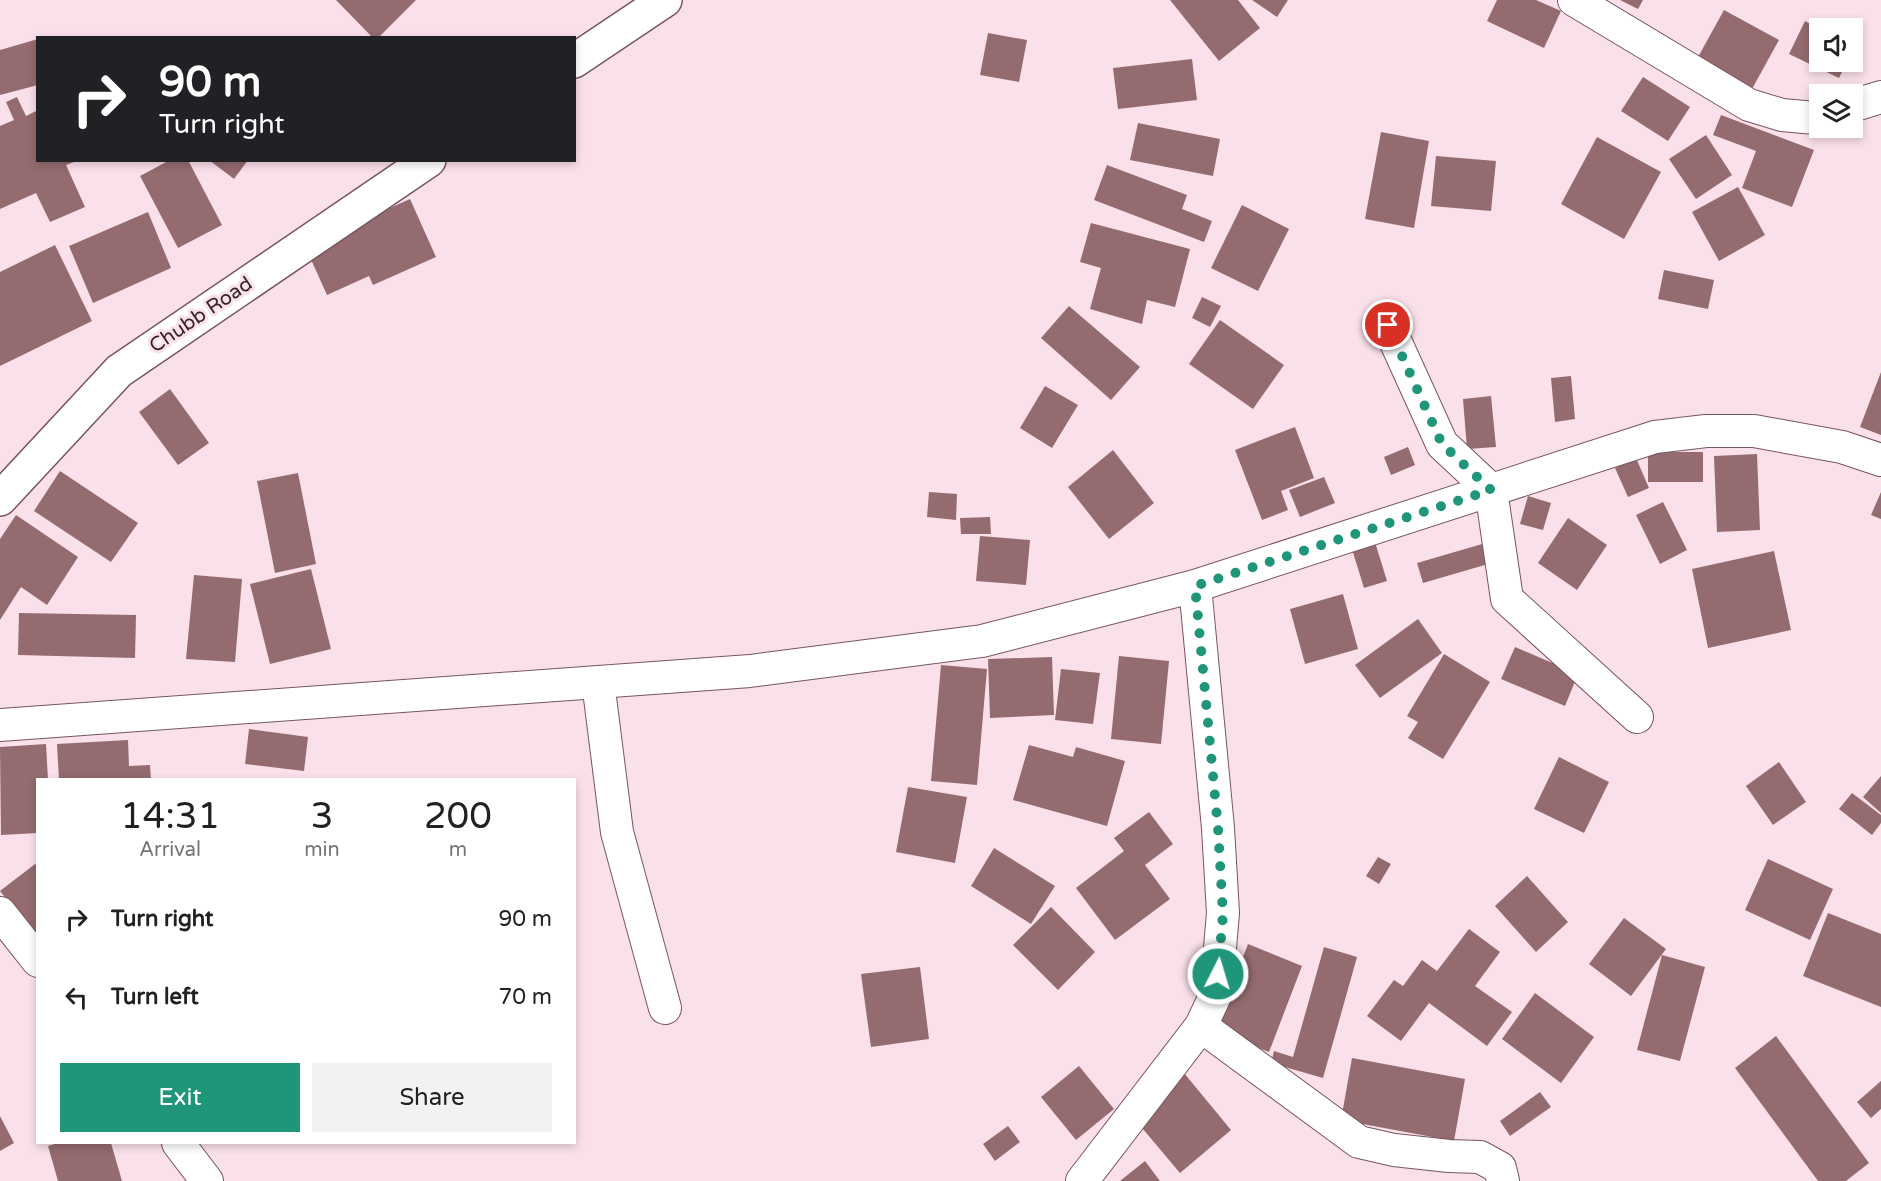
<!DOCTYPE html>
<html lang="en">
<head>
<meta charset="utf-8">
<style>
	body { margin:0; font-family:"Varela Round",sans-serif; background:#f2f2f2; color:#202124; height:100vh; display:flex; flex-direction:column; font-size:22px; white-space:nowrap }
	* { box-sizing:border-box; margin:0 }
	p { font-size:20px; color:#757577 }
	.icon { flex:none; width:33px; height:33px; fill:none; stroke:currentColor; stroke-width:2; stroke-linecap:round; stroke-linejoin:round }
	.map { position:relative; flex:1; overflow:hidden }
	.panel { position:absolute; left:36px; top:778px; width:540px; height:366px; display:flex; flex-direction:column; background:#fff; border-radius:0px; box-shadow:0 3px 9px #0003 }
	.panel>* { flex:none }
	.top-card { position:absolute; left:36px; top:36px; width:540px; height:126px; border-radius:0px; box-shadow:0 3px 9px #0003; background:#202124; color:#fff; overflow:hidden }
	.tools { position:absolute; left:1809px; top:18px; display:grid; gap:12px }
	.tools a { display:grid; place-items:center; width:54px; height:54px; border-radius:0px; background:#fff; box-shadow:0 3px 9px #0003; font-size:30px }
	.pin { position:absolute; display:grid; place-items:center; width:51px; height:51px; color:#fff; margin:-26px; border:3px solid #fff; border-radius:50%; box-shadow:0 2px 6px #0007 }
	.me { position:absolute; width:66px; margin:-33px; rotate:5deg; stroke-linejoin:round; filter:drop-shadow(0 0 4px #0008) }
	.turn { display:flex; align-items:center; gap:21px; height:126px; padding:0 24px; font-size:27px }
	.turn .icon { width:78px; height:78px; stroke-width:2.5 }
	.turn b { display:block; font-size:42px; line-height:51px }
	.eta { display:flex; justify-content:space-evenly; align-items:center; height:102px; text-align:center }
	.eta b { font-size:36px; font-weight:600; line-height:42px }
	.cta { display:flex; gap:12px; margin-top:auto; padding:12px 24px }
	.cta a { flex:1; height:69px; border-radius:0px; background:#1f957a; color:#fff; font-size:24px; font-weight:600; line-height:69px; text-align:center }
	.cta a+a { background:#f2f2f2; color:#202124 }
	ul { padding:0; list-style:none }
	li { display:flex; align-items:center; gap:18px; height:78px; padding:0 24px }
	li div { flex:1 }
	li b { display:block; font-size:22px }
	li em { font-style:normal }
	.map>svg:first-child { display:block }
	.building { fill:#946b6f }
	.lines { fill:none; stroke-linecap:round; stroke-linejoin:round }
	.minor-casing { stroke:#785463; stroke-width:34 }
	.tertiary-casing { stroke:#785463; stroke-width:36 }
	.minor { stroke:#fff; stroke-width:32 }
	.tertiary { stroke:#fff; stroke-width:33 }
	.route { stroke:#1f957a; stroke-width:10; stroke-dasharray:0 18 }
	.labels { text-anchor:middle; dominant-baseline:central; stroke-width:6; stroke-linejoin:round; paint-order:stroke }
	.street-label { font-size:20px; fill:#332329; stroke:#fae0ea }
</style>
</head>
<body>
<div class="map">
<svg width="1881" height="1181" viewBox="0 0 1881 1181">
	<rect width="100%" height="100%" fill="#fae0ea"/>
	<g class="building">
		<polygon points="336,0 416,0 378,38 373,38"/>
		<polygon points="1170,0 1238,0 1260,28 1219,61"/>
		<polygon points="1252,0 1288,0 1277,17"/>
		<polygon points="1497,0 1536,0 1561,11 1544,48 1487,21"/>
		<polygon points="1620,0 1643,0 1638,9"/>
		<polygon points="1724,10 1779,40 1747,98 1692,68"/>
		<polygon points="1805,21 1820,29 1820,62 1847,62 1839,78 1789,54"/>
		<polygon points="988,33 1027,40 1019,82 980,75"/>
		<polygon points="38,39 38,85 0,95 0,50"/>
		<polygon points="1192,59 1197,100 1118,109 1113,68"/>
		<polygon points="1643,77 1690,107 1668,141 1621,111"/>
		<polygon points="17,97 26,116 38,110 38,160 79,160 66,165 85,207 50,222 36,193 0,209 0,126 14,120 6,102"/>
		<polygon points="1721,115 1814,150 1792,207 1742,188 1756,151 1713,135"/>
		<polygon points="1138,123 1220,139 1213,176 1130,160"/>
		<polygon points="1381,132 1429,141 1414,228 1365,219"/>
		<polygon points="1706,135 1732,175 1696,199 1669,159"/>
		<polygon points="1597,137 1661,172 1624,239 1561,204"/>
		<polygon points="1436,156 1496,161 1491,211 1431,206"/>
		<polygon points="170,160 188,160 222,225 178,248 140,176"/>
		<polygon points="209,160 248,160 234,179"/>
		<polygon points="1107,165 1187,195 1182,209 1212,221 1204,242 1094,200"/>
		<polygon points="1738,187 1765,235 1719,261 1692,212"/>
		<polygon points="410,199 436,257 373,285 369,276 327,295 305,246"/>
		<polygon points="1242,205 1289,229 1258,291 1211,268"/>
		<polygon points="148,212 171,268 93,303 69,246"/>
		<polygon points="1091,223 1190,249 1175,307 1147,300 1142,324 1090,309 1101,268 1080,262"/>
		<polygon points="55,245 92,321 0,366 0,272"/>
		<polygon points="1664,270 1714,280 1708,309 1658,299"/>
		<polygon points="1202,297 1221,306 1210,327 1192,318"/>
		<polygon points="1069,306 1140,367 1111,400 1041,338"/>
		<polygon points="1220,320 1284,365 1253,409 1189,364"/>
		<polygon points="1881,372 1881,435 1860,427"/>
		<polygon points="1571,376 1575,419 1555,422 1551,378"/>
		<polygon points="1045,386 1078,405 1052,448 1020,428"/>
		<polygon points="170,389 209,443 178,465 139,412"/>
		<polygon points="1491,396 1496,447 1467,449 1463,399"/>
		<polygon points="1295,427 1314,478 1281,491 1288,510 1262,520 1235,450"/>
		<polygon points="1408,447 1415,465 1391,475 1384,457"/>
		<polygon points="1113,450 1154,503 1109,539 1068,487"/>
		<rect x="1648" y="452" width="55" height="30"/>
		<polygon points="1757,454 1760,530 1717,532 1714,456"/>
		<polygon points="1636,458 1649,488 1628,497 1615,468"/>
		<polygon points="60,471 138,523 111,562 34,511"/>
		<polygon points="298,473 316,564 275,573 257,481"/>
		<polygon points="1324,477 1335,503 1300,517 1289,490"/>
		<polygon points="929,492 957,494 956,520 927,517"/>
		<polygon points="1881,492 1881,519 1871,515"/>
		<polygon points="1528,496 1551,503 1543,530 1520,524"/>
		<polygon points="1663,502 1687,550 1660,564 1636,515"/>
		<polygon points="16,515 78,557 47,605 21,587 0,620 0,539"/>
		<polygon points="990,517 991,534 961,534 960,518"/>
		<polygon points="1568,518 1607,545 1577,590 1538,563"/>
		<polygon points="980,536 1030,540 1026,585 976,581"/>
		<polygon points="1374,539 1387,581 1364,588 1351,546"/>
		<polygon points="1489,542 1495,562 1423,583 1417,563"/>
		<polygon points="1774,551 1791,630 1708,648 1692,569"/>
		<polygon points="311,569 331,649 270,664 250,584"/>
		<polygon points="194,575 242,579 235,662 186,659"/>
		<polygon points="1343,594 1358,649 1305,664 1290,609"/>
		<polygon points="19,613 136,615 135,658 18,655"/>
		<polygon points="1418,619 1442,653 1380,698 1355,665"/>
		<polygon points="1515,647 1578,674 1565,706 1501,679"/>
		<polygon points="1444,654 1490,682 1443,759 1408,738 1418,722 1407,716"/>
		<polygon points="1119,656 1169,661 1161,744 1111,739"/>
		<polygon points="1052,657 1054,715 990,718 988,659"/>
		<polygon points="941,665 987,669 977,785 931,781"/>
		<polygon points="1061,669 1100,673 1093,724 1055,720"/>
		<polygon points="249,729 308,737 304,771 245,764"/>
		<polygon points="128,740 129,766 150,765 151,780 59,780 57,744"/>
		<polygon points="46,744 48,780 38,780 38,833 1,835 0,747"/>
		<polygon points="1029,745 1073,757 1076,747 1125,761 1107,826 1013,800"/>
		<polygon points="1559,757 1609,782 1584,833 1534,809"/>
		<polygon points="1779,762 1806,802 1773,825 1746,786"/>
		<polygon points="1881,776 1881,813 1863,797"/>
		<polygon points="908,787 967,797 955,863 896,852"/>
		<polygon points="1852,793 1881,815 1881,823 1872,835 1839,809"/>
		<polygon points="1149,812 1173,844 1145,865 1170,899 1115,940 1076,888 1124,851 1114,838"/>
		<polygon points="994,848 1055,886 1031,924 971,886"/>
		<polygon points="1378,857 1391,864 1379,884 1366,876"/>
		<polygon points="1768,859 1833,889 1810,940 1745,910"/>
		<polygon points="35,864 38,867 38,938 0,891"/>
		<polygon points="1527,876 1568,922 1536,952 1495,906"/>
		<polygon points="1051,907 1095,952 1058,990 1013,945"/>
		<polygon points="1828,913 1881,934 1881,1007 1803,976"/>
		<polygon points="1624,918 1666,949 1631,996 1589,964"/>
		<polygon points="1469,929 1500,952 1475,986 1512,1012 1487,1046 1429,1003 1401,1041 1367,1016 1394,980 1403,986 1422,960 1437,971"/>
		<polygon points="1248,944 1302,966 1269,1052 1214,1031"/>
		<polygon points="1324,947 1357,957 1323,1078 1271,1063 1274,1051 1293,1057"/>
		<polygon points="1662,955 1705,967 1680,1061 1637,1050"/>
		<polygon points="920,967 929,1039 871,1047 861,974"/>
		<polygon points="1535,993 1594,1037 1561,1083 1502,1039"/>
		<polygon points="1776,1036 1869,1163 1846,1181 1818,1181 1735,1068"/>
		<polygon points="1352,1058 1465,1079 1454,1141 1341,1120"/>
		<polygon points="1079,1066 1114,1109 1076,1140 1041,1097"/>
		<polygon points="1184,1073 1231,1130 1180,1173 1132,1116"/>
		<polygon points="1881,1081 1881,1109 1871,1118 1857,1102"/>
		<polygon points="1540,1092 1551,1107 1510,1136 1500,1121"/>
		<polygon points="0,1116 14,1143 0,1151"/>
		<polygon points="1008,1126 1020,1142 995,1161 983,1144"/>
		<polygon points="58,1143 111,1143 122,1181 58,1181 48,1146"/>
		<polygon points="1145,1161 1160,1181 1120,1181"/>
	</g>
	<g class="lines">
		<g class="minor-casing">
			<g id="minor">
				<polyline points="1574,0 1749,105 1782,115 1815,118 1820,117"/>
				<polyline points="1852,106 1881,97"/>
				<polyline points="1388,325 1442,444 1491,490 1507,599 1637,717"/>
				<polyline points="598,682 617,832 665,1008"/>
				<polyline points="0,725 750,671 982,641 1195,586 1655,437 1706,431 1754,431 1842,447 1881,460"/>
				<polyline points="0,913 38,961"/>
				<polyline points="1201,1026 1359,1142 1394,1150 1449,1156 1480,1157 1500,1168 1503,1181"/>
				<polyline points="178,1143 207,1181"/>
				<polyline points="1082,1181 1201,1026 1216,994 1223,913 1218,828 1195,586"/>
			</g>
		</g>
		<g class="tertiary-casing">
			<g id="tertiary">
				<polyline points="574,61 665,0"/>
				<polyline points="0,499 119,371 429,160"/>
			</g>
		</g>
		<use href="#minor" class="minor"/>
		<use href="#tertiary" class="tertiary"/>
	</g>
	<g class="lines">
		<polyline class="route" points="1218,974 1223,914 1218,828 1195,586 1491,490 1442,444 1388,325"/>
	</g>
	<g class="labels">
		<g class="street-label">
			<text transform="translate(201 315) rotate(-34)">Chubb Road</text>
		</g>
	</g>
</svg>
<div class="tools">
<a><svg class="icon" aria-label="sound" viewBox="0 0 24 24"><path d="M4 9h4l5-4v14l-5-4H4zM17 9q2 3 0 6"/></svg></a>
<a><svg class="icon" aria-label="layers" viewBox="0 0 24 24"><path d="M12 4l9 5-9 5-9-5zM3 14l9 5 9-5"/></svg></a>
</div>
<div class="pin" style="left:1388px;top:325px;background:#d93025"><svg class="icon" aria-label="arrive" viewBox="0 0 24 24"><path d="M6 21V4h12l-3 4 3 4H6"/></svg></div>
<svg class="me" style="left:1218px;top:974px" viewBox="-20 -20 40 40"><circle r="17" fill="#1f957a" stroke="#fff" stroke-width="3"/><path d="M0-11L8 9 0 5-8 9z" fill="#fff"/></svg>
<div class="top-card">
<div class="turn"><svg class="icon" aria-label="right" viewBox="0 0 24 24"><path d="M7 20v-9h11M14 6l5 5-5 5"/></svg><div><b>90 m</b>Turn right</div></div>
</div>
<section class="panel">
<div class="eta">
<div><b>14:31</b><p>Arrival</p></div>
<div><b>3</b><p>min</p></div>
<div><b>200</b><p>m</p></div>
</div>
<ul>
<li><svg class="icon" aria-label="right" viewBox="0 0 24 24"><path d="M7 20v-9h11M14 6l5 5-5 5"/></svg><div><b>Turn right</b></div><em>90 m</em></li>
<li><svg class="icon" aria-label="left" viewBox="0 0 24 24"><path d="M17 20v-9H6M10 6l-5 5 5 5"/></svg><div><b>Turn left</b></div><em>70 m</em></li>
</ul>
<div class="cta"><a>Exit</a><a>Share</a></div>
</section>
</div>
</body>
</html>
